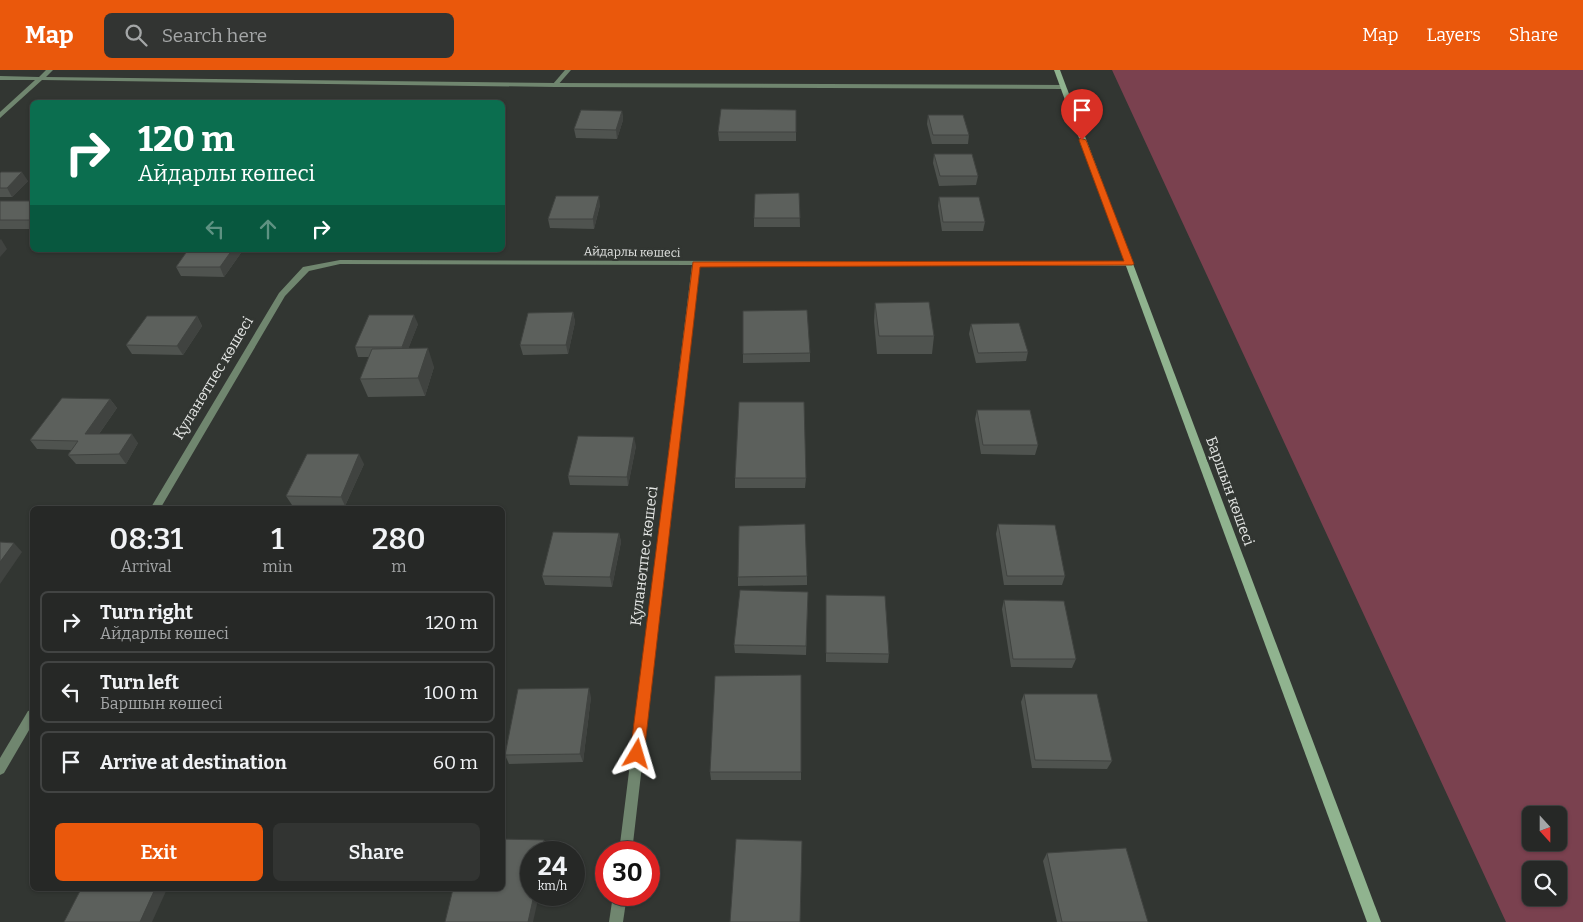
<!DOCTYPE html>
<html lang="en">
<head>
<meta charset="utf-8">
<style>
	body { margin:0; font-family:Bitter,serif; background:#323432; color:#f1f3f6; height:100vh; display:flex; flex-direction:column; font-size:19px; white-space:nowrap }
	* { box-sizing:border-box; margin:0 }
	p { font-size:16px; color:#a4a6a7 }
	.icon { flex:none; width:28px; height:28px; fill:none; stroke:currentColor; stroke-width:2; stroke-linecap:round; stroke-linejoin:round }
	.map { position:relative; flex:1; overflow:hidden }
	.side { position:absolute; left:30px; top:436px; width:475px; height:385px; display:flex; flex-direction:column; background:#262826; border-radius:8px; box-shadow:0 1px 4px #0004,0 0 0 1px #424443 }
	.side>* { flex:none }
	.guide { position:absolute; left:30px; top:30px; width:475px; height:152px; border-radius:8px; box-shadow:0 1px 4px #0004,0 0 0 1px #424443; background:#0b6e4f; color:#fff; overflow:hidden }
	.needle { width:32px; rotate:159deg }
	.fabs { position:absolute; left:1522px; top:736px; display:grid; gap:10px }
	.fabs a { display:grid; place-items:center; width:45px; height:45px; border-radius:8px; background:#262826; box-shadow:0 1px 4px #0004,0 0 0 1px #424443; font-size:25px }
	.speed { position:absolute; left:520px; top:771px; display:flex; gap:10px; font-size:25px; font-weight:700; text-align:center }
	.speed>* { display:grid; place-content:center; width:65px; height:65px; border-radius:50%; background:#262826; box-shadow:0 1px 4px #0004,0 0 0 1px #424443; line-height:1 }
	.speed small { font-size:12px; font-weight:400 }
	.speed .limit { border:8px solid #d22; background:#fff; color:#111 }
	.pin { position:absolute; display:grid; place-items:center; width:42px; height:42px; color:#fff; margin:-51px -21px; border-radius:50% 50% 50% 0; rotate:-45deg; box-shadow:0 0 5px #0007 }
	.pin .icon { rotate:45deg }
	.me { position:absolute; width:55px; margin:-28px; rotate:7deg; stroke-linejoin:round; filter:drop-shadow(0 0 4px #0008) }
	.turn { display:flex; align-items:center; gap:18px; height:105px; padding:0 25px; font-size:22px }
	.turn .icon { width:65px; height:65px; stroke-width:2.5 }
	.turn b { display:block; font-size:35px; line-height:42px }
	.lanes { display:flex; align-items:center; height:48px; padding:0 25px; background:#0003; justify-content:center; gap:25px; direction:ltr }
	.lanes .off { opacity:.35 }
	.eta { display:flex; justify-content:space-evenly; align-items:center; height:85px; text-align:center }
	.eta b { font-size:30px; font-weight:600; line-height:35px }
	.action { display:flex; gap:10px; margin-top:auto; padding:10px 25px }
	.action a { flex:1; height:58px; border-radius:8px; background:#ea580c; color:#fff; font-size:20px; font-weight:600; line-height:58px; text-align:center }
	.action a+a { background:#323432; color:#f1f3f6 }
	ul { padding:0; list-style:none }
	li { display:flex; align-items:center; gap:15px; height:62px; margin:0 10px 8px; padding:0 15px; border:2px solid #424443; border-radius:8px }
	li div { flex:1 }
	li b { display:block; font-size:19px }
	li em { font-style:normal }
	header { display:flex; align-items:center; gap:30px; box-sizing:border-box; height:70px; padding:0 25px; background:#ea580c; color:#fff }
	header strong { font-size:24px }
	nav { display:flex; gap:28px; margin-inline-start:auto; font-size:18px }
	.search { width:350px; height:45px; background:#323432; display:flex; align-items:center; gap:12px; box-sizing:border-box; padding:0 18px; border-radius:8px; color:#a4a6a7; font-size:19px }
	.map>svg:first-child { display:block }
	.green { fill:#7a414f; fill-rule:evenodd }
	.lines { fill:none; stroke-linecap:round; stroke-linejoin:round }
	.lane { fill:#70866f; fill-rule:evenodd }
	.street { fill:#70866f; fill-rule:evenodd }
	.secondary { fill:#90b38f; fill-rule:evenodd }
	.wall { fill:#4f534f }
	.shaded-wall { fill:#404340 }
	.building { fill:#5c605c; stroke:#404340 }
	.route { fill:#ea580c; stroke:#983908 }
	.labels { text-anchor:middle; dominant-baseline:central; stroke-width:5; stroke-linejoin:round; paint-order:stroke }
	.far-street-label { font-size:12px; fill:#e3e5e3; stroke:#323632 }
	.street-label { font-size:15px; fill:#e3e5e3; stroke:#323632 }
</style>
</head>
<body>
<header>
<strong>Map</strong>
<div class="search"><svg class="icon" aria-label="search" viewBox="0 0 24 24"><circle cx="10" cy="10" r="6"/><path d="M15 15l6 6"/></svg>Search here</div>
<nav><a>Map</a><a>Layers</a><a>Share</a></nav>
</header>
<div class="map">
<svg width="1583" height="852" viewBox="0 0 1583 852">
	<rect width="100%" height="100%" fill="#323632"/>
	<path class="green" d="M1112,0H1583V852H1506ZM1531,745H1559V772H1531ZM1531,800H1559V828H1531Z"/>
	<g class="lines">
		<polygon class="lane" points="565,0 571,0 557,16 553,16 553,14"/>
		<g class="street">
			<polygon points="46,0 53,0 46,7 555,13 1063,15 1066,17 1063,19 555,17 42,10 0,48 0,42 35,10 0,10 0,6 39,7"/>
			<polygon points="340,190 1129,192 1133,194 1129,196 700,195 632,782 619,782 692,195 340,194 309,201 285,226 160,439 150,439 279,223 303,197"/>
			<polygon points="32,640 32,655 4,703 0,705 0,688 28,641"/>
			<polygon points="613,825 627,825 623,852 609,852"/>
		</g>
		<polygon class="secondary" points="1054,0 1060,0 1381,852 1367,852"/>
	</g>
	<g class="wall">
		<polygon points="796,40 796,71 719,71 718,62"/>
		<polygon points="622,41 623,50 617,69 576,68 574,59"/>
		<polygon points="928,45 969,65 968,74 932,74 927,54"/>
		<polygon points="934,84 978,106 976,115 939,116 933,93"/>
		<polygon points="0,103 28,111 12,127 0,127"/>
		<polygon points="799,123 800,157 754,157 754,148"/>
		<polygon points="939,127 985,152 983,161 942,161 938,136"/>
		<rect x="0" y="131" width="32" height="28"/>
		<polygon points="600,135 594,159 550,158 548,149"/>
		<polygon points="188,180 243,180 224,207 181,206 176,197"/>
		<polygon points="875,233 934,266 932,284 877,284 874,251"/>
		<polygon points="573,242 575,252 568,284 523,285 520,275"/>
		<polygon points="197,246 202,256 183,285 132,284 126,275"/>
		<polygon points="418,254 408,279 434,297 425,326 368,327 360,309 369,287 358,287 355,277"/>
		<polygon points="971,254 1028,282 1026,291 976,293 969,264"/>
		<polygon points="810,283 810,292 743,293 743,284"/>
		<polygon points="110,329 117,338 99,364 138,373 126,394 76,394 68,385 71,380 37,379 30,370"/>
		<polygon points="977,340 1038,375 1035,385 981,384 975,349"/>
		<polygon points="636,376 628,416 570,415 568,406"/>
		<polygon points="364,394 345,436 292,435 286,426"/>
		<polygon points="735,408 806,408 805,418 735,418"/>
		<polygon points="998,454 1065,506 1062,515 1004,515 996,464"/>
		<polygon points="619,463 621,472 612,517 545,515 542,506"/>
		<polygon points="807,506 807,515 738,516 738,507"/>
		<polygon points="808,522 806,585 735,583 734,575"/>
		<polygon points="826,525 889,584 888,593 826,592"/>
		<polygon points="1004,530 1076,589 1072,598 1011,597 1002,539"/>
		<polygon points="801,605 801,710 711,710 710,702"/>
		<polygon points="1024,624 1112,691 1107,699 1032,698 1021,632"/>
		<polygon points="591,627 583,692 509,694 505,685"/>
		<polygon points="1047,783 1148,852 1057,852 1043,791"/>
	</g>
	<g class="shaded-wall">
		<polygon points="622,41 623,50 617,69 616,60"/>
		<polygon points="22,102 28,111 12,127 7,118"/>
		<polygon points="599,126 600,135 594,159 593,149"/>
		<polygon points="1,169 7,179 0,187 0,170"/>
		<polygon points="232,180 243,180 224,207 220,197"/>
		<polygon points="573,242 575,252 568,284 566,275"/>
		<polygon points="414,245 418,254 405,287 402,277"/>
		<polygon points="197,246 202,256 183,285 177,276"/>
		<polygon points="428,278 434,297 425,326 418,308"/>
		<polygon points="110,329 117,338 92,374 85,364"/>
		<polygon points="132,364 138,373 126,394 119,384"/>
		<polygon points="634,367 636,376 628,416 627,407"/>
		<polygon points="359,384 364,394 345,436 341,427"/>
		<polygon points="619,463 621,472 612,517 610,507"/>
		<polygon points="14,473 22,482 0,514 0,492"/>
		<polygon points="589,618 591,627 583,692 580,684"/>
		<polygon points="544,770 548,778 547,782 542,782"/>
		<polygon points="155,819 167,819 152,852 140,852"/>
		<polygon points="534,825 539,825 533,852 528,852"/>
	</g>
	<g class="building">
		<polygon points="721,39 796,40 796,62 718,62"/>
		<polygon points="581,40 622,41 616,60 574,59"/>
		<polygon points="928,45 963,45 969,65 933,65"/>
		<polygon points="934,84 972,84 978,106 940,106"/>
		<polygon points="1,102 22,102 7,118 0,118 0,103"/>
		<polygon points="799,123 800,148 754,148 755,124"/>
		<polygon points="556,126 599,126 593,149 548,149"/>
		<polygon points="939,127 979,127 985,152 943,152"/>
		<rect x="0" y="131" width="32" height="19"/>
		<polygon points="188,180 232,180 220,197 176,197"/>
		<polygon points="929,232 934,266 879,266 875,233"/>
		<polygon points="807,240 810,283 743,284 743,241"/>
		<polygon points="573,242 566,275 520,275 528,243"/>
		<polygon points="369,245 414,245 402,277 355,277"/>
		<polygon points="147,246 197,246 177,276 126,275"/>
		<polygon points="1019,253 1028,282 978,283 971,254"/>
		<polygon points="428,278 418,308 360,309 372,279"/>
		<polygon points="62,328 110,329 85,364 132,364 119,384 68,385 78,371 30,370"/>
		<polygon points="739,332 804,332 806,408 735,408"/>
		<polygon points="977,340 1030,340 1038,375 983,375"/>
		<polygon points="578,366 634,367 627,407 568,406"/>
		<polygon points="307,384 359,384 341,427 286,426"/>
		<polygon points="805,454 807,506 738,507 739,456"/>
		<polygon points="998,454 1055,455 1065,506 1007,506"/>
		<polygon points="553,462 619,463 610,507 542,506"/>
		<polygon points="0,472 14,473 0,492"/>
		<polygon points="740,520 808,522 806,576 734,575"/>
		<polygon points="826,525 885,526 889,584 826,583"/>
		<polygon points="1004,530 1064,531 1076,589 1013,589"/>
		<polygon points="801,605 801,702 710,702 715,606"/>
		<polygon points="589,618 580,684 505,685 518,619"/>
		<polygon points="1024,624 1097,624 1112,691 1035,690"/>
		<polygon points="502,769 544,770 542,782 531,782 531,825 534,825 528,852 445,852 453,819 502,819"/>
		<polygon points="736,769 802,771 800,852 730,852"/>
		<polygon points="1126,778 1148,852 1062,852 1047,783"/>
		<polygon points="81,819 155,819 140,852 64,852"/>
	</g>
	<polygon class="route" points="1080,68 1086,70 1134,194 1132,195 700,197 644,684 642,689 637,691 632,689 630,684 693,192 1124,191 1079,70"/>
	<g class="labels">
		<g class="far-street-label">
			<text transform="translate(632 182) rotate(1)">Айдарлы көшесі</text>
		</g>
		<g class="street-label">
			<text transform="translate(213 308) rotate(-59)">Қуланөтпес көшесі</text>
			<text transform="translate(1230 421) rotate(70)">Баршын көшесі</text>
			<text transform="translate(644 486) rotate(-83)">Қуланөтпес көшесі</text>
		</g>
	</g>
</svg>
<div class="fabs">
<a><svg class="needle" viewBox="-14 -14 28 28"><path d="M0-13l5 13h-10z" fill="#e53935"/><path d="M0 13l5-13h-10z" fill="#a4a6a7"/></svg></a>
<a><svg class="icon" aria-label="search" viewBox="0 0 24 24"><circle cx="10" cy="10" r="6"/><path d="M15 15l6 6"/></svg></a>
</div>
<div class="speed"><div>24<small>km/h</small></div><div class="limit">30</div></div>
<div class="pin" style="left:1082px;top:70px;background:#d93025"><svg class="icon" aria-label="arrive" viewBox="0 0 24 24"><path d="M6 21V4h12l-3 4 3 4H6"/></svg></div>
<svg class="me" style="left:637px;top:684px" viewBox="-20 -20 40 40"><path d="M0-17L14 15 0 8-14 15z" fill="#ea580c" stroke="#fff" stroke-width="4"/></svg>
<div class="guide">
<div class="turn"><svg class="icon" aria-label="right" viewBox="0 0 24 24"><path d="M7 20v-9h11M14 6l5 5-5 5"/></svg><div><b>120 m</b>Айдарлы көшесі</div></div>
<div class="lanes"><svg class="icon off" aria-label="left" viewBox="0 0 24 24"><path d="M17 20v-9H6M10 6l-5 5 5 5"/></svg><svg class="icon off" aria-label="ahead" viewBox="0 0 24 24"><path d="M12 20V5M6 11l6-6 6 6"/></svg><svg class="icon" aria-label="right" viewBox="0 0 24 24"><path d="M7 20v-9h11M14 6l5 5-5 5"/></svg></div>
</div>
<section class="side">
<div class="eta">
<div><b>08:31</b><p>Arrival</p></div>
<div><b>1</b><p>min</p></div>
<div><b>280</b><p>m</p></div>
</div>
<ul>
<li><svg class="icon" aria-label="right" viewBox="0 0 24 24"><path d="M7 20v-9h11M14 6l5 5-5 5"/></svg><div><b>Turn right</b><p>Айдарлы көшесі</p></div><em>120 m</em></li>
<li><svg class="icon" aria-label="left" viewBox="0 0 24 24"><path d="M17 20v-9H6M10 6l-5 5 5 5"/></svg><div><b>Turn left</b><p>Баршын көшесі</p></div><em>100 m</em></li>
<li><svg class="icon" aria-label="arrive" viewBox="0 0 24 24"><path d="M6 21V4h12l-3 4 3 4H6"/></svg><div><b>Arrive at destination</b></div><em>60 m</em></li>
</ul>
<div class="action"><a>Exit</a><a>Share</a></div>
</section>
</div>
</body>
</html>
